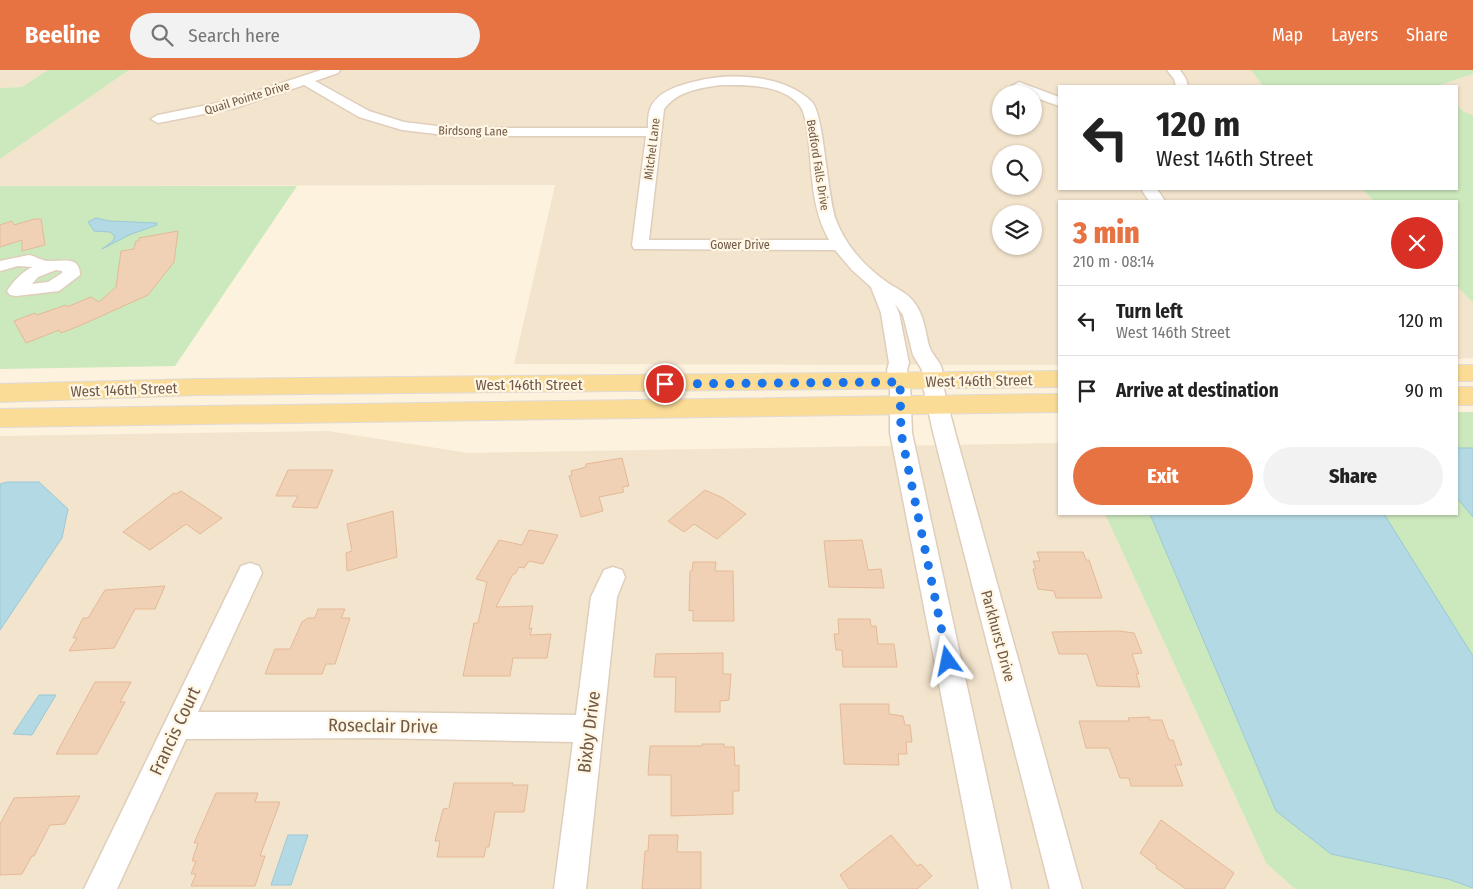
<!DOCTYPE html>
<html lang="en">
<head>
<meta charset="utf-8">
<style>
	body { margin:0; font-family:"Fira Sans Condensed",sans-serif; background:#f2f2f2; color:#222; height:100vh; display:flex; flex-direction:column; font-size:19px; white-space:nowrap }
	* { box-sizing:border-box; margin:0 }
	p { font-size:16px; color:#767676 }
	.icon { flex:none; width:28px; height:28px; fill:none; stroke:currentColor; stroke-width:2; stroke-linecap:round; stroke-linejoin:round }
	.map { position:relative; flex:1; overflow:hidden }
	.drawer { position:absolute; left:1058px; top:130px; width:400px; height:315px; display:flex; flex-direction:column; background:#fff; border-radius:0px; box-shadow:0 1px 4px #0004 }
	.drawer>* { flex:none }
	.banner { position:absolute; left:1058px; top:15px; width:400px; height:105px; border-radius:0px; box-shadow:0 1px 4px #0004; background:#fff; color:#222; overflow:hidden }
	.tools { position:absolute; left:992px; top:15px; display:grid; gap:10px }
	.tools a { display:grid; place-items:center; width:50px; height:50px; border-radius:50%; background:#fff; box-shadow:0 1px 4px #0004; font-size:25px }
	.pin { position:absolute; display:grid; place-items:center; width:42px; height:42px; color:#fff; margin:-21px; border:2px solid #fff; border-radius:50%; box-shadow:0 1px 5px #0007 }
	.me { position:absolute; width:55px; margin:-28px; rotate:348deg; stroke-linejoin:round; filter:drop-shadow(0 0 4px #0008) }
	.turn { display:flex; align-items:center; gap:18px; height:105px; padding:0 15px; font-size:22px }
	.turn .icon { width:65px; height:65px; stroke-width:2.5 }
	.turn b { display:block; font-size:35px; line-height:42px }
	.round { display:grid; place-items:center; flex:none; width:52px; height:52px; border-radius:26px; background:#f2f2f2 }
	.head { display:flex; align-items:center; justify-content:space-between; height:85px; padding:0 15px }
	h1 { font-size:30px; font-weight:800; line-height:38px; color:#e77242 }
	.cta { display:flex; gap:10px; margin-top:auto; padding:10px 15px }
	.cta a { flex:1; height:58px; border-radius:30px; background:#e77242; color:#fff; font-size:20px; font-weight:800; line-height:58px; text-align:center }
	.cta a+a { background:#f2f2f2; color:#222 }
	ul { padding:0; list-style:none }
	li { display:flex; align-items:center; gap:15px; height:70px; padding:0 15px; border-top:1px solid #e0e0e0 }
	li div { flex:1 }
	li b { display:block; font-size:19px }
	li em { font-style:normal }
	header { display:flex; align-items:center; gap:30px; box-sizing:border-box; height:70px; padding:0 25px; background:#e77242; color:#fff }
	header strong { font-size:24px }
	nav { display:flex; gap:28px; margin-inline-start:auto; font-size:18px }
	.search { width:350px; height:45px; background:#f2f2f2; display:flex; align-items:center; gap:12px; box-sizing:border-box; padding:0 18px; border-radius:28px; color:#767676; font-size:19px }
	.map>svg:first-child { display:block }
	.residential { fill:#f3e4cd; fill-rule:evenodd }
	.green { fill:#cce8bd }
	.water { fill:#b3dae4; stroke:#9ac9d6 }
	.building { fill:#f1d1b6; stroke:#e4b996 }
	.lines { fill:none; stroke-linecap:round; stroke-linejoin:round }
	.minor-casing { stroke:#dfcebb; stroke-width:3 }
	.major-casing { stroke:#e0dad7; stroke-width:2 }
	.minor { fill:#fff; fill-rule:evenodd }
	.major { fill:#fbdc96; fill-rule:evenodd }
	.route { stroke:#1a73e8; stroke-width:9; stroke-dasharray:0 16.2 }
	.labels { text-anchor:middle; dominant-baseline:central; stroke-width:4.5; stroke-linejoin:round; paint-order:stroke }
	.far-street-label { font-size:12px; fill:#715947; stroke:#fff6e4 }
	.street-label { font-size:15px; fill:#715947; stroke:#fff6e4 }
	.near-street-label { font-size:18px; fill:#715947; stroke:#fff6e4 }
</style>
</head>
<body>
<header>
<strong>Beeline</strong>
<div class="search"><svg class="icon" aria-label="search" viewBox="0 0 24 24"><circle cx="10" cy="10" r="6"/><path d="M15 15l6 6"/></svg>Search here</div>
<nav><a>Map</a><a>Layers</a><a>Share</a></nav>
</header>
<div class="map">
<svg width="1473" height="819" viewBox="0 0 1473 819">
	<rect width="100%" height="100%" fill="#fcf2de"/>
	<g class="residential">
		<polygon points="0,0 48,0 22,17 0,18"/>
		<path d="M129,0H1251L1263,16H1059V119H1362L1374,131H1059V295L514,294L555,115L0,116V89ZM1001,24H1034V56H1001ZM1001,84H1034V116H1001ZM1001,144H1034V176H1001Z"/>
		<polygon points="1473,4 1473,45 1464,42 1456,34 1456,16 1437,16"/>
		<polygon points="1456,215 1473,233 1473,288 1456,289"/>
		<polygon points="328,361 468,383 1059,373 1059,444 1105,444 1266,793 1295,819 0,819 0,366"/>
	</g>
	<g class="green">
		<polygon points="48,0 129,0 0,89 0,18 22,17"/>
		<polygon points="1251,0 1473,0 1473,4 1437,16 1263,16"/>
		<polygon points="1456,34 1464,42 1473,45 1473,233 1456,215 1456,131 1374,131 1362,119 1456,119"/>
		<polygon points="0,116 297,116 175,296 0,299"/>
		<polygon points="1456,342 1473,342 1473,819 1295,819 1266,793 1105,444 1456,444"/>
	</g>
	<g class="water">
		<polygon points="96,148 109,151 157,153 157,155 129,165 102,179 113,171 115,166 110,162 94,161 88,152"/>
		<polygon points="1456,378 1473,378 1473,447 1456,427"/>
		<polygon points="7,412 39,412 68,439 62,468 0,560 0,414"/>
		<polygon points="1150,444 1384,444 1473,586 1473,818 1448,809 1331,784 1276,741"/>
		<polygon points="39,625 56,625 32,665 13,664"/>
		<polygon points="288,765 308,765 291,815 271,815"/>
	</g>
	<g class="building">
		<polygon points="35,149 41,149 45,175 22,181 22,170 0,177 0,155 12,151 14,155"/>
		<polygon points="178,161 174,192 148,225 79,256 61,263 59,260 26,273 14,251 35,243 37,245 66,235 67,237 91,227 99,232 116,217 121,181 134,179 136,171 139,171 139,168"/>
		<polygon points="622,388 629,416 622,417 624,422 599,427 603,441 581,447 569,406 572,405 571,401 586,397 586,394"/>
		<polygon points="288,400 333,400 317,438 292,437 298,426 276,426"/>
		<polygon points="705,420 723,428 746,444 717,469 694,454 684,462 668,451"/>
		<polygon points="181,421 222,448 200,464 186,454 150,480 123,462 174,423 176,424"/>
		<polygon points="393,441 397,487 347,501 346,483 352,481 347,454"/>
		<polygon points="529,460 558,465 543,494 529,491 524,498 519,497 515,504 513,504 496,537 533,536 529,559 532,558 530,565 551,564 547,588 513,588 510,606 463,606 474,553 478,553 487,512 476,509 499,470 522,475"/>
		<polygon points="862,470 868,500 881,499 884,518 829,517 824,471"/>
		<polygon points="1037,482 1083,482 1086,490 1089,490 1102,528 1056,528 1054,521 1038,519 1033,499 1036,499 1033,491 1040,491"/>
		<polygon points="693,492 716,492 715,501 733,501 734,551 693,551 693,540 689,541 690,501 692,501"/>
		<polygon points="165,516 155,539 135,539 114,578 69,581 77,568 73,568 83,548 88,548 105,520"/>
		<polygon points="318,539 345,539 341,548 350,548 335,594 326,594 322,604 265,604 275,579 290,579 302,552 308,548 315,548"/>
		<polygon points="838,549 870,549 871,556 876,556 878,574 894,574 897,597 843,597 842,580 836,580 834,564 839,564"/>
		<polygon points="1119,561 1134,563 1142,583 1132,584 1139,604 1136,604 1140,617 1097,616 1087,584 1059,584 1052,562"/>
		<polygon points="723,583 723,604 731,604 729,630 720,631 720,642 675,642 676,607 654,607 656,584"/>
		<polygon points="95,612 131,612 120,632 125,632 97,684 56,684"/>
		<polygon points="840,634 889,634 889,644 903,646 905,655 910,655 912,672 906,672 907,684 898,684 899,695 844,694"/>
		<polygon points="1149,647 1150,650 1162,650 1169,670 1173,670 1182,695 1175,695 1183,716 1131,716 1129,708 1120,708 1109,678 1086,678 1079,651 1129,651 1128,648"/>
		<polygon points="702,674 724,674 724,677 734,677 735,696 739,695 739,721 733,721 733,744 671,746 671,705 648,705 650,676 702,676"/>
		<polygon points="454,713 513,713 512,715 528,715 524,742 495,742 489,777 486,777 484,787 437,787 440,771 435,771 443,739 449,738"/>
		<polygon points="216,723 258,723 255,732 280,732 260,786 265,786 255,816 191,816 196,804 191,804 196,791 192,791 198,773 194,773"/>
		<polygon points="80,726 65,754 50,755 34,786 32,786 22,804 0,805 0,754 14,728"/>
		<polygon points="1161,750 1234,803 1224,819 1186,819 1156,798 1157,796 1140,783"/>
		<polygon points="649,765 678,765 677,782 701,782 701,819 642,819 645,781 648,781"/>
		<polygon points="891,765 917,796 921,794 932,806 917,819 849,819 840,805"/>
	</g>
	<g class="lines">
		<g class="minor-casing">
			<g id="minor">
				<path d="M321,0H340L338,3L315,11L369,41L404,52L453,58H648C648,52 648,44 650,39C657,21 680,15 697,11C732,2 785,5 812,32C824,45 827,125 836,150C846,176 865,197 888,213C897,219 906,222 913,231C924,244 925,260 929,276C932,285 940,291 942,299C943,304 942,310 943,314C946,330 951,346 955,362L1082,819H1050L933,362L922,312V300L913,285L903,245L895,234L899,243L909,293L907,300L910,312L912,363L1011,819H979L890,363V312L887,300L889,293L881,243L871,217L852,200L835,180L634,179L632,175L646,66H453L402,60L359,47L304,15L235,38L158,53L151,49L158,45L227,31ZM721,15C746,15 783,14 800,36C809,47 810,93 812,108C814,130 818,150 829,170H649L664,39C678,21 699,18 721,15Z"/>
				<polygon points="1167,0 1180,0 1186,9 1188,16 1176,16 1174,9"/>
				<path d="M1019,12L1059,27V36L1034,27V24C1027,24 1017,22 1012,16Z"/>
				<polygon points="1141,119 1157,119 1165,131 1149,131"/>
				<path d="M29,185C35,186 42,191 48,191C61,192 80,185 80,205L59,221L16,226L10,225L7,221C13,212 22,201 33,197L18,196L0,201V191ZM56,200L62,201V203L48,212L32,214L38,207Z"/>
				<polygon points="250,493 259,496 262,503 198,642 376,642 576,645 591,527 604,500 613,497 622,500 625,507 617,527 586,819 554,819 573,672 376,668 186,669 117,819 84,819 241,496"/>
			</g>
		</g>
		<g class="major-casing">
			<g id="major">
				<rect x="1456" y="295" width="17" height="16"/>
				<polygon points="1059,301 1059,317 198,325 0,332 0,314 198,309"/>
				<rect x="1456" y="317" width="17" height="18"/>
				<polygon points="1059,324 1059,342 0,357 0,339"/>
			</g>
		</g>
		<use href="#minor" class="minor"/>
		<use href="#major" class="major"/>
	</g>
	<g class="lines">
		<polyline class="route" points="665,314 900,312 901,363 948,591"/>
	</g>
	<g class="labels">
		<g class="far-street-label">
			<text transform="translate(247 28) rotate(-17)">Quail Pointe Drive</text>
			<text transform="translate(473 61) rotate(1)">Birdsong Lane</text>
			<text transform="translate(652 79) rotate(-83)">Mitchel Lane</text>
			<text transform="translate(818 95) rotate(81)">Bedford Falls Drive</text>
			<text x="740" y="175">Gower Drive</text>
		</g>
		<g class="street-label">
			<text transform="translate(979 311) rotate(-1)">West 146th Street</text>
			<text x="529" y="315">West 146th Street</text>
			<text transform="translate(124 320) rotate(-2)">West 146th Street</text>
			<text transform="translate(998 566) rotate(75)">Parkhurst Drive</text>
		</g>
		<g class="near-street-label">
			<text transform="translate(383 656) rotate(1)">Roseclair Drive</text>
			<text transform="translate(175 661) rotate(-65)">Francis Court</text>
			<text transform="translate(589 662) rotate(-83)">Bixby Drive</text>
		</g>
	</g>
</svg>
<div class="tools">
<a><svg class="icon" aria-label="sound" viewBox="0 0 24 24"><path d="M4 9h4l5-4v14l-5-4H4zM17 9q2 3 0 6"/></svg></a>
<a><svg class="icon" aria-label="search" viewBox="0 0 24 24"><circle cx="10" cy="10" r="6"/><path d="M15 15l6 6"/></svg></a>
<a><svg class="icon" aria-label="layers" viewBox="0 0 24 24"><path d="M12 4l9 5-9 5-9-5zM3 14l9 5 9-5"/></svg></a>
</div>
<div class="pin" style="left:665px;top:314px;background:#d93025"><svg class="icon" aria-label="arrive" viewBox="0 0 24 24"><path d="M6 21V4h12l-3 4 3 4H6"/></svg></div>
<svg class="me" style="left:948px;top:591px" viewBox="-20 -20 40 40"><path d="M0-17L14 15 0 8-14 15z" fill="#1a73e8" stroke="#fff" stroke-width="4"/></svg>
<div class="banner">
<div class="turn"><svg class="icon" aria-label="left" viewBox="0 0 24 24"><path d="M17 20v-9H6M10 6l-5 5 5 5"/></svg><div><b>120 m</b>West 146th Street</div></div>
</div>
<section class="drawer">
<div class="head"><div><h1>3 min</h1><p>210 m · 08:14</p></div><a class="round" style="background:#d93025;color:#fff"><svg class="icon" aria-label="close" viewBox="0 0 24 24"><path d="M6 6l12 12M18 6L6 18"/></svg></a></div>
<ul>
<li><svg class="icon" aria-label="left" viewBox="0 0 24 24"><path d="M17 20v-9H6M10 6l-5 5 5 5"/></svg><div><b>Turn left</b><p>West 146th Street</p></div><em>120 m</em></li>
<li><svg class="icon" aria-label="arrive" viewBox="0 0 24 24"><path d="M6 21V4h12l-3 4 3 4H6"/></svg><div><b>Arrive at destination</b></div><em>90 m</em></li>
</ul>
<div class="cta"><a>Exit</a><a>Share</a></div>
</section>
</div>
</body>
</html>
